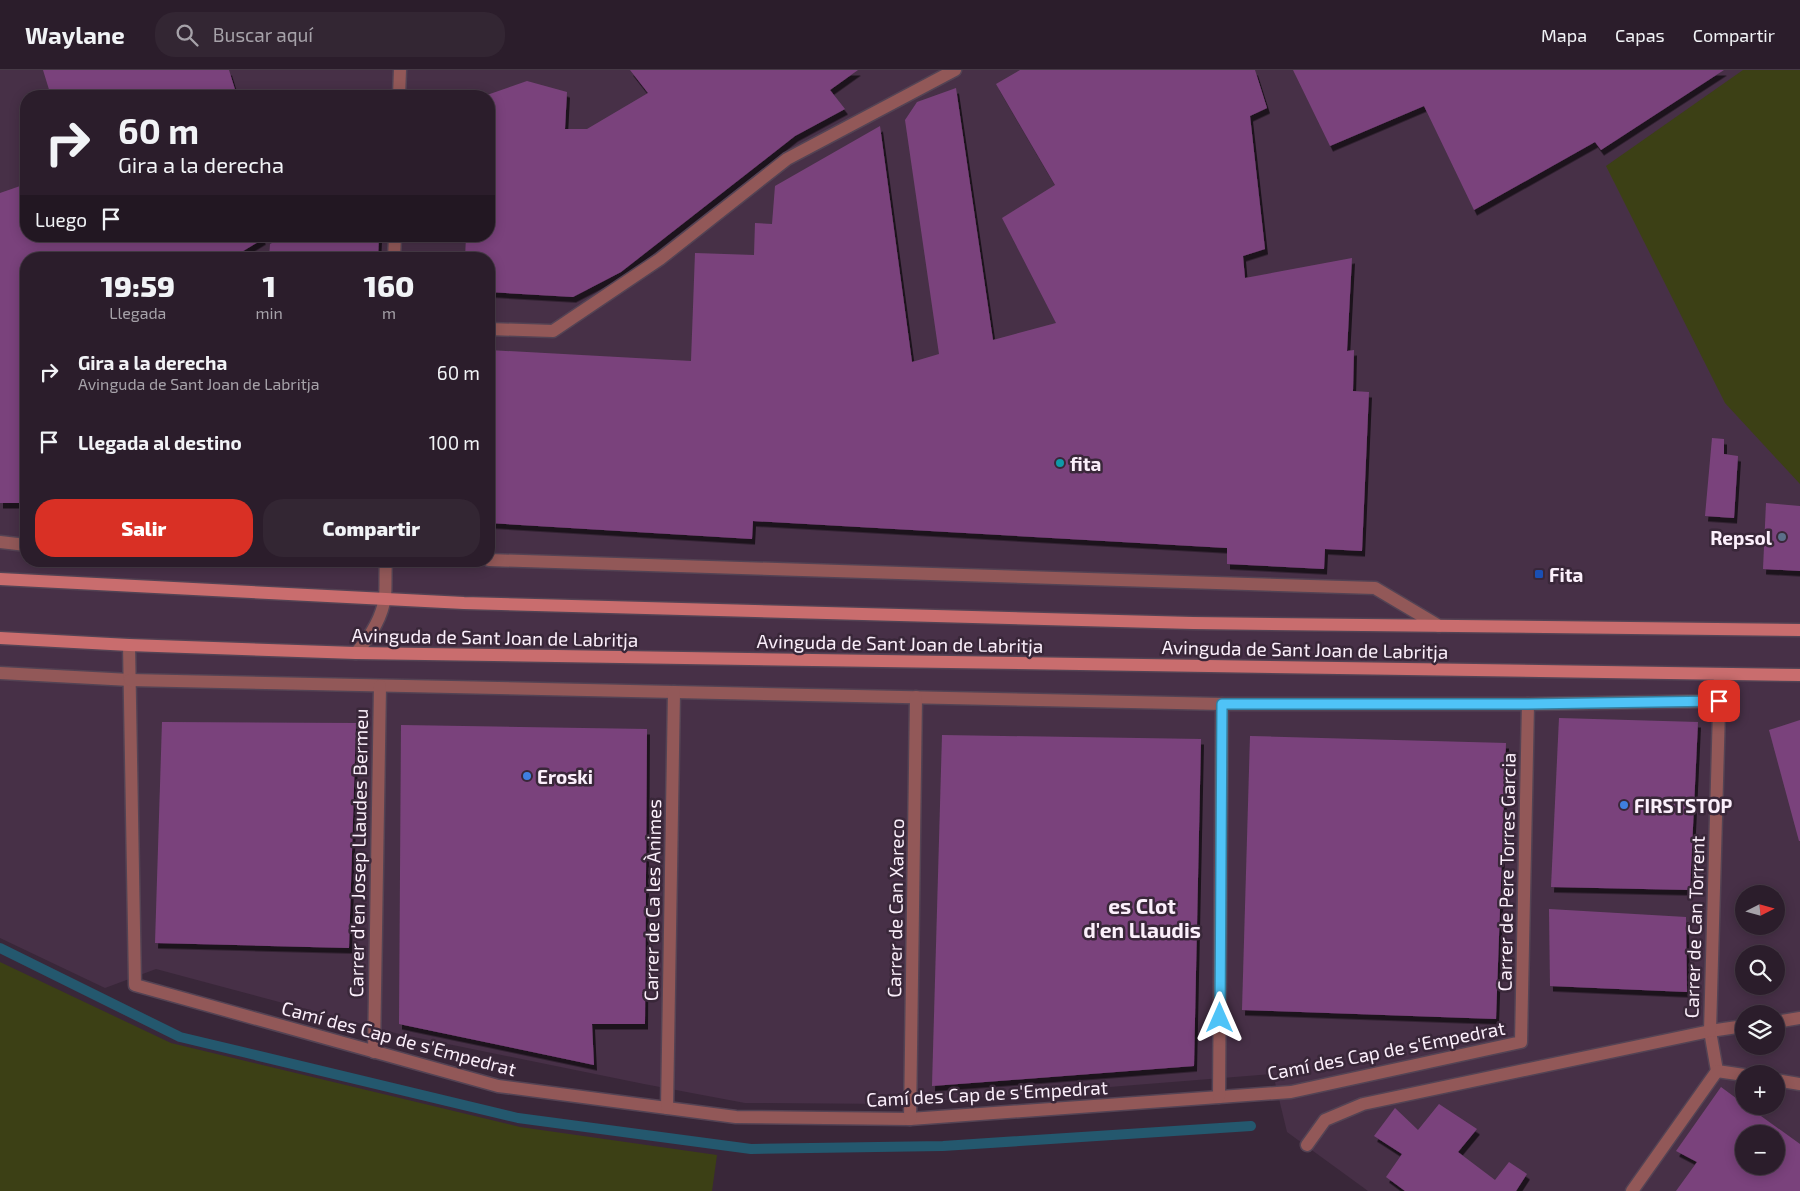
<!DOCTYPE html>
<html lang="es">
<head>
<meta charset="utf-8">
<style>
	body { margin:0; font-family:"Exo 2",sans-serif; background:#332633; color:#f1f3f6; height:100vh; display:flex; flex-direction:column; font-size:19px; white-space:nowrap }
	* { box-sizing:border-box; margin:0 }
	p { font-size:16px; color:#a6a2a9 }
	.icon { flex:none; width:28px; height:28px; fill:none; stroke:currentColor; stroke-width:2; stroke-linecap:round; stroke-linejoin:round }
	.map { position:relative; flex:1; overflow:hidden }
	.panel { position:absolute; left:20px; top:182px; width:475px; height:315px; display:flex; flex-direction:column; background:#2b1d2b; border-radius:20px; box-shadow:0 2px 12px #0003,0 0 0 1px #473b47 }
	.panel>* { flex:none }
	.banner { position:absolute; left:20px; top:20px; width:475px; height:152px; border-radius:20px; box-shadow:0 2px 12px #0003,0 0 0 1px #473b47; background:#2b1d2b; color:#f1f3f6; overflow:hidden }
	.needle { width:32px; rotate:84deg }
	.fabs { position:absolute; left:1735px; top:815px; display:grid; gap:10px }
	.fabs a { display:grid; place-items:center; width:50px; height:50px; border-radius:50%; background:#2b1d2b; box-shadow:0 2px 12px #0003,0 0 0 1px #473b47; font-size:25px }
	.pin { position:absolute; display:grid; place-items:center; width:42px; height:42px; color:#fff; margin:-21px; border-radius:10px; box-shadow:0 2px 8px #0006 }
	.me { position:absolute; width:55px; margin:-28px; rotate:0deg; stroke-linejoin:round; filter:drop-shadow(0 0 4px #0008) }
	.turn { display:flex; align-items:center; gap:18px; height:105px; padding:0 15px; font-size:22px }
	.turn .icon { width:65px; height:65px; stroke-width:2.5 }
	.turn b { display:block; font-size:35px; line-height:42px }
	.then { display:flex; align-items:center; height:48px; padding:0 15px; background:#0003; gap:10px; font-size:19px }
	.eta { display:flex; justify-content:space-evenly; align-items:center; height:85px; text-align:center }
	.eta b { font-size:30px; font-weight:800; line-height:35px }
	.primary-button { display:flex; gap:10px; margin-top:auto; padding:10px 15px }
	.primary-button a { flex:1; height:58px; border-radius:20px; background:#d93025; color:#fff; font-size:20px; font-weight:800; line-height:58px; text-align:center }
	.primary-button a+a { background:#332633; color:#f1f3f6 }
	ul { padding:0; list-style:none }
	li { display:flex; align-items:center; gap:15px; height:70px; padding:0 15px }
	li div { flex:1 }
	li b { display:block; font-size:19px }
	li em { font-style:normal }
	header { display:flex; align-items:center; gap:30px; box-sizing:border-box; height:70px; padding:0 25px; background:#2b1d2b; border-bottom:1px solid #473b47 }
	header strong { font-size:24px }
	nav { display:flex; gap:28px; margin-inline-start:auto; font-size:18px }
	.search { width:350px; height:45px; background:#332633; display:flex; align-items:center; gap:12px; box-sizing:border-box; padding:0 18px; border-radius:20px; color:#a6a2a9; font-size:19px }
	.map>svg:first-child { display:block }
	.built { fill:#473047; fill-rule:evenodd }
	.green { fill:#3c4015 }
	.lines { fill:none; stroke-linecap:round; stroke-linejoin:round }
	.stream { stroke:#24586e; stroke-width:10 }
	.building { fill:#7a437c; fill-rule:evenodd; filter:url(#shadow) }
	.lane-casing { stroke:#544354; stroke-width:15 }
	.street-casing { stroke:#544354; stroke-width:15 }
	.secondary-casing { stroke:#544354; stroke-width:15 }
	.lane { stroke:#925858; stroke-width:12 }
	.street { stroke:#925858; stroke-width:12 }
	.secondary { stroke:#c96d6e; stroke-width:12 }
	.route-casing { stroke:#337fa1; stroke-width:12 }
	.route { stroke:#4fc3f7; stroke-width:9 }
	.culture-dot { fill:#0f9aa8; stroke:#392739; stroke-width:2 }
	.service-dot { fill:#5c6f8a; stroke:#392739; stroke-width:2 }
	.transit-dot { fill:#1a4fb4; stroke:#392739; stroke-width:2 }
	.shop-dot { fill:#3f7fe0; stroke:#392739; stroke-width:2 }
	.labels { text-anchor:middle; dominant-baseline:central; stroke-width:5; stroke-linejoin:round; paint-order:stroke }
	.poi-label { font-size:19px; font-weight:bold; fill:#fbeffb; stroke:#392739; text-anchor:start }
	.street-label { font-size:19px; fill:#fbeffb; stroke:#392739 }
	.quarter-label { font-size:21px; font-weight:bold; fill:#fbeffb; stroke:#392739 }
</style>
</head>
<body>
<header>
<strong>Waylane</strong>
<div class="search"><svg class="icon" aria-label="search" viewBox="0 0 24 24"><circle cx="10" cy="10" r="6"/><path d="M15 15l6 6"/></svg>Buscar aquí</div>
<nav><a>Mapa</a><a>Capas</a><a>Compartir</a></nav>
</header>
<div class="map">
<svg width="1800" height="1121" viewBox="0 0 1800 1121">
	<defs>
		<filter id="shadow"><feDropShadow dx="3" dy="5.5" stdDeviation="0" flood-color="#0009"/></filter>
	</defs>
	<rect width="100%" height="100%" fill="#392739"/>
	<path class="built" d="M0,0H1800V1121H1368L1287,1062L1273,1004L898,1034L745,1033L644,1014L399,964L156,899L105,918L0,868ZM26,26H489V166H26ZM26,189H489V491H26ZM1744,824H1776V856H1744ZM1744,884H1776V916H1744ZM1744,944H1776V976H1744ZM1744,1004H1776V1036H1744ZM1744,1064H1776V1096H1744Z"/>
	<g class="green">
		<polygon points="1743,0 1800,0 1800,414 1725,333 1606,96"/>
		<polygon points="0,892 171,973 520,1057 717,1085 712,1121 0,1121"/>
	</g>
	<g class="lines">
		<polyline class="stream" points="0,878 180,967 518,1048 751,1079 943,1076 1251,1056"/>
	</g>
	<g class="building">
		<polygon points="43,0 229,0 237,26 84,26 84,24 77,26 51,26"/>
		<polygon points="630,0 858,0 830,20 845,39 795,66 621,202 573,227 489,222 489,189 465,189 466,166 489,166 489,26 484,26 527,11 567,22 565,59 587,59 648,23"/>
		<polygon points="1020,0 1255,0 1267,38 1250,46 1265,179 1243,186 1245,208 1352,188 1347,281 1354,280 1353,321 1369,322 1362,481 1325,479 1324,499 1227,494 1227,478 753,451 752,469 489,453 489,280 691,291 695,183 754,185 755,153 772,154 775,116 880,56 912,292 939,284 905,50 917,32 956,18 993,270 1056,253 1002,148 1055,115 996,14"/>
		<polygon points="1293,0 1724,0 1601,80 1595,72 1474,140 1424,36 1330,76"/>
		<polygon points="26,114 26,166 261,166 263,169 230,189 26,189 26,433 0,433 0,123"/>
		<polygon points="286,166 379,166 378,189 269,189 270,174"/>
		<polygon points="1712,368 1724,369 1724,384 1738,386 1734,448 1705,446"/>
		<polygon points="1766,433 1800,436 1800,501 1763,499"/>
		<polygon points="1559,648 1698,652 1690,820 1551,817"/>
		<polygon points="1800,650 1800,771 1799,771 1769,660"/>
		<polygon points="162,652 356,653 349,878 155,873"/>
		<polygon points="401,655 647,659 645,954 592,954 594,995 399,954"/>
		<polygon points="942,665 1201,669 1194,996 932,1016"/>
		<polygon points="1250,666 1506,673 1496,949 1242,940"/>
		<polygon points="1549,839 1686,847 1687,922 1550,916"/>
		<path d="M1721,1017L1744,1034V1036H1747L1800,1074V1121H1676L1697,1092L1676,1081ZM1744,1064H1776V1096H1744Z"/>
		<polygon points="1439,1034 1477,1059 1458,1082 1495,1110 1509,1092 1527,1104 1516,1121 1405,1121 1386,1107 1402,1084 1374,1066 1395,1038 1418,1060"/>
	</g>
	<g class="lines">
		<g class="lane-casing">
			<g id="lane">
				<polyline points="0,603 130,610"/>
				<polyline points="1776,952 1800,948"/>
				<polyline points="1710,961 1717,1001 1744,1005"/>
				<polyline points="1776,1010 1800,1014"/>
				<polyline points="1307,1075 1325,1050 1363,1034 1710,961 1744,956"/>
				<polyline points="1632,1121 1717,1001"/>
			</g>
		</g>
		<g class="street-casing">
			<g id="street">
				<polyline points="399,26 400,0"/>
				<polyline points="394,189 395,166"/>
				<polyline points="489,259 553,261 660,189 787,89 955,0"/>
				<polyline points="0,472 26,475"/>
				<polyline points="489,490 1375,518 1439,556"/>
				<polyline points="129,575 135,915 498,1016 736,1047 910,1049 1291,1022 1521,972 1528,634"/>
				<path d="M356,583C369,568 382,548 385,527C386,516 385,503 386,491"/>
				<polyline points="130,610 1222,634 1528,634 1719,631"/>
				<polyline points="1710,961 1720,604"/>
				<polyline points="374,982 380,616"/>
				<polyline points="1219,1027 1222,634"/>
				<polyline points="667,1038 674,622"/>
				<polyline points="910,1049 916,627"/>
			</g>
		</g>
		<g class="secondary-casing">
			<g id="secondary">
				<polyline points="0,509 464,533 1193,553 1800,560"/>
				<polyline points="0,568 129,575 356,583 1800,605"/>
			</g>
		</g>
		<use href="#lane" class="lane"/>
		<use href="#street" class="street"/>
		<use href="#secondary" class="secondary"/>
	</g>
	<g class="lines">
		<g class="route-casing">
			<polyline id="route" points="1220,948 1222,634 1528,634 1719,631"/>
		</g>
		<use href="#route" class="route"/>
	</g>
	<circle class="culture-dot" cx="1060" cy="393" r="5"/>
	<circle class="service-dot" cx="1782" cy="467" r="5"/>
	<rect class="transit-dot" x="1534" y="499" width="10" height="10" rx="2.5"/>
	<g class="shop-dot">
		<circle cx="527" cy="706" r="5"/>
		<circle cx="1624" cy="735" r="5"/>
	</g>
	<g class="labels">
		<g class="poi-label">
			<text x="1070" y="393">fita</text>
			<text x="1772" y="467" text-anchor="end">Repsol</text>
			<text x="1549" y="504">Fita</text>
			<text x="537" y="706">Eroski</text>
			<text x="1634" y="735">FIRSTSTOP</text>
		</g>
		<g class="street-label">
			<text transform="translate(495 567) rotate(1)">Avinguda de Sant Joan de Labritja</text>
			<text transform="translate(900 573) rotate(1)">Avinguda de Sant Joan de Labritja</text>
			<text transform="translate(1305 579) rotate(1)">Avinguda de Sant Joan de Labritja</text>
			<text transform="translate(358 783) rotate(-89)">Carrer d'en Josep Llaudes Bermeu</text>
			<text transform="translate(1506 802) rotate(-89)">Carrer de Pere Torres Garcia</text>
			<text transform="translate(652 830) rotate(-89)">Carrer de Ca les Ànimes</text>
			<text transform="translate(895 838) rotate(-89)">Carrer de Can Xareco</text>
			<text transform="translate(1694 857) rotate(-88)">Carrer de Can Torrent</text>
			<text transform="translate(399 968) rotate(15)">Camí des Cap de s'Empedrat</text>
			<text transform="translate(1386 980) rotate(-11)">Camí des Cap de s'Empedrat</text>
			<text transform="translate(987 1023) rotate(-3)">Camí des Cap de s'Empedrat</text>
		</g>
		<g class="quarter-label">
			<text x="1142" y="835">es Clot<tspan x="1142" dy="24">d'en Llaudis</tspan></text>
		</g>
	</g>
</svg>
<div class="fabs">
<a><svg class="needle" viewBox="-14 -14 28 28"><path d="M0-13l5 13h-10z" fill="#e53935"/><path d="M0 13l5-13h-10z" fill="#a6a2a9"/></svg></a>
<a><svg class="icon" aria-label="search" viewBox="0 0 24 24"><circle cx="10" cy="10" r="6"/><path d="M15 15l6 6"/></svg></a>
<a><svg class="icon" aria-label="layers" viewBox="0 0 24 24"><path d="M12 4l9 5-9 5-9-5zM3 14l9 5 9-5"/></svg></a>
<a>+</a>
<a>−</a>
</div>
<div class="pin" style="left:1719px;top:631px;background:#d93025"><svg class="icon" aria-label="arrive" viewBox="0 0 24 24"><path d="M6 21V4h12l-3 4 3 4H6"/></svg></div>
<svg class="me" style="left:1220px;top:948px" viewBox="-20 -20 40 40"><path d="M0-17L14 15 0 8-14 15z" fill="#4fc3f7" stroke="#fff" stroke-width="4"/></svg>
<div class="banner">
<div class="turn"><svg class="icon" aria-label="right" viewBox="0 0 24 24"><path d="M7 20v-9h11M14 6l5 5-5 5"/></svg><div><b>60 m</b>Gira a la derecha</div></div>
<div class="then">Luego<svg class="icon" aria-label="arrive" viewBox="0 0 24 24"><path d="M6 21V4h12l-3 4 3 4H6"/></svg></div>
</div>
<section class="panel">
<div class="eta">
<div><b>19:59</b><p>Llegada</p></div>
<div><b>1</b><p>min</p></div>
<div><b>160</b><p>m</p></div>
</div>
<ul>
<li><svg class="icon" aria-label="right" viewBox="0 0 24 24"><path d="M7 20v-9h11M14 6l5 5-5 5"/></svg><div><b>Gira a la derecha</b><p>Avinguda de Sant Joan de Labritja</p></div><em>60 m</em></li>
<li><svg class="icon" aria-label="arrive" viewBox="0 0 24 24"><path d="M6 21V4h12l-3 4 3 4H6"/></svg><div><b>Llegada al destino</b></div><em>100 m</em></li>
</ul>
<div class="primary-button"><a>Salir</a><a>Compartir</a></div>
</section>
</div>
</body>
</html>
